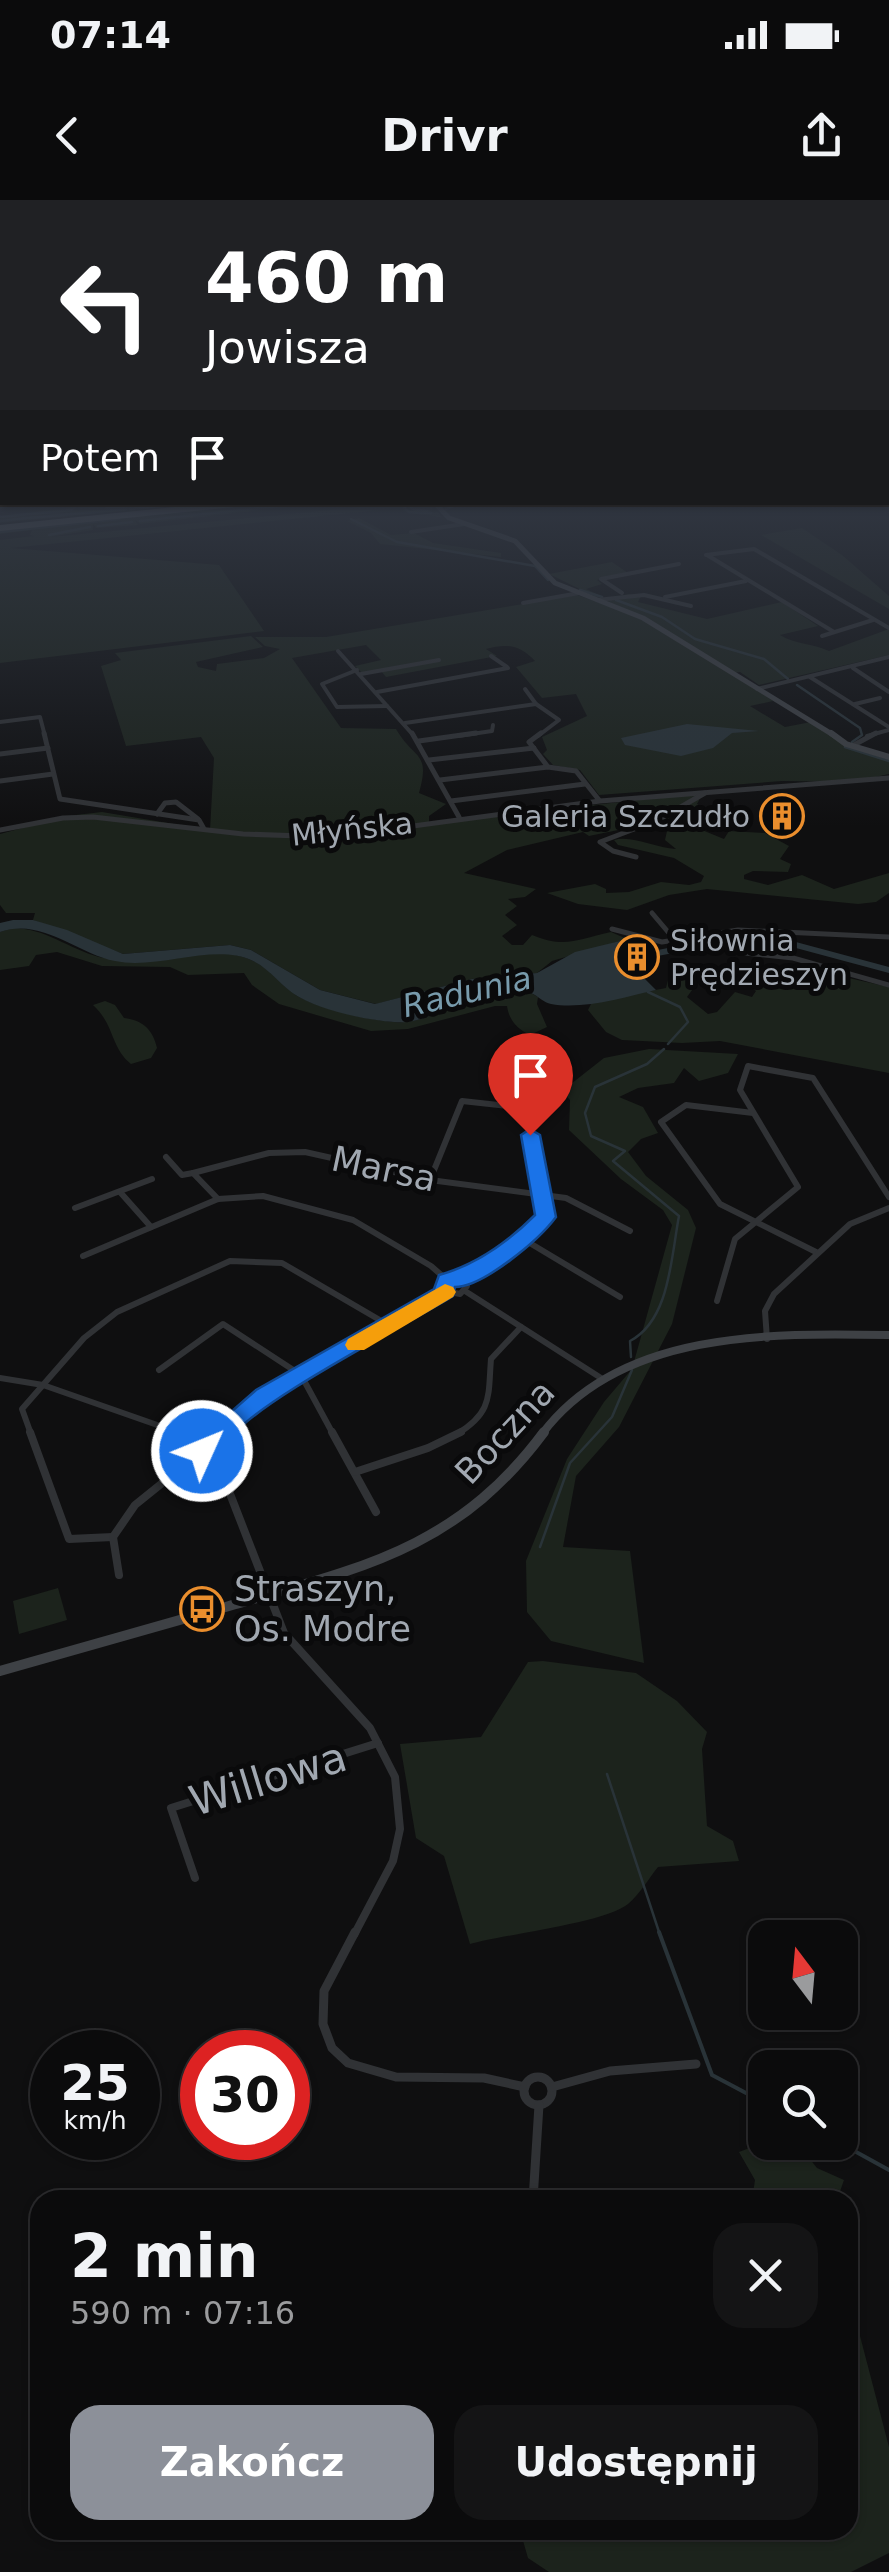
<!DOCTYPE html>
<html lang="pl">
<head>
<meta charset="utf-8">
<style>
	body { margin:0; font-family:"DejaVu Sans",sans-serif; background:#141415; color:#f1f3f6; height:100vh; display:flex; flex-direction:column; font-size:38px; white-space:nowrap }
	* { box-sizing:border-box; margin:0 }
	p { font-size:32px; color:#9a9b9d }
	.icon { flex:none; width:55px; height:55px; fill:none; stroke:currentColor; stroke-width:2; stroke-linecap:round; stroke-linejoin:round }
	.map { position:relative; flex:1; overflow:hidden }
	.panel { position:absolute; left:30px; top:1990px; width:828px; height:350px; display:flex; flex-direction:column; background:#0b0b0c; border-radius:30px; box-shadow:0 2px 8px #0004,0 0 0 2px #2b2b2d }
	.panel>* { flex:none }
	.top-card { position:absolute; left:0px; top:0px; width:890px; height:305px; box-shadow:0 2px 8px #0004,0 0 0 2px #2b2b2d; background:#202124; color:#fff; overflow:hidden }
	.needle { width:65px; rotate:344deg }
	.fabs { position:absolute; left:748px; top:1720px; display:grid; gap:20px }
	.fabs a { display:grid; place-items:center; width:110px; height:110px; border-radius:20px; background:#0b0b0c; box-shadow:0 2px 8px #0004,0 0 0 2px #2b2b2d; font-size:50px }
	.speed { position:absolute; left:30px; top:1830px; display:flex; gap:20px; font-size:50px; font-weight:700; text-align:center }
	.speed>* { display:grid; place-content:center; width:130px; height:130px; border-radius:50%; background:#0b0b0c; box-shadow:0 2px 8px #0004,0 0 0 2px #2b2b2d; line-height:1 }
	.speed small { font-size:25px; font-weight:400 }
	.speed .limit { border:15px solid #d22; background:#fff; color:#111 }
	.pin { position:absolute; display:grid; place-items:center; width:85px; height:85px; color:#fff; margin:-102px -42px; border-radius:50% 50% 50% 0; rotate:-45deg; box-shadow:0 0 10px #0007 }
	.pin .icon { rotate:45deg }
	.me { position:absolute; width:110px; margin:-55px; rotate:46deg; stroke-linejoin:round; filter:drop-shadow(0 0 8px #0008) }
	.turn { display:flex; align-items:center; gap:35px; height:210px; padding:0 40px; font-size:45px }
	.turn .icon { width:130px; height:130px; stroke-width:2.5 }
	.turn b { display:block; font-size:70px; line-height:85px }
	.then { display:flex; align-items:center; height:95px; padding:0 40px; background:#0003; gap:20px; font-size:38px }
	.round { display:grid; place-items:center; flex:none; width:105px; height:105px; border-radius:30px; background:#141415 }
	.head { display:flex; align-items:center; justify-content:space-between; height:170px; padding:0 40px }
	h1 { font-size:60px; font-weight:600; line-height:75px }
	.cta { display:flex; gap:20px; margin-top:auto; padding:20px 40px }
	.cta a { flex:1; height:115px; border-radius:30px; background:#8c9099; color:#fff; font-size:40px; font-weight:600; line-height:115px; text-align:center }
	.cta a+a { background:#141415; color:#f1f3f6 }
	.status { display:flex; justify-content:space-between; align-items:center; height:70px; padding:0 50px; background:#0b0b0c; direction:ltr }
	.status svg { height:28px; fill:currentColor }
	header { display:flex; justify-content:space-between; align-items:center; height:130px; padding:0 40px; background:#0b0b0c; font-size:45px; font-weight:600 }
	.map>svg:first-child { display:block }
	.green { fill:#1c231c }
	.water { fill:#293338 }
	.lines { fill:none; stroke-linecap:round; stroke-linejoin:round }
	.stream-far1 { stroke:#293338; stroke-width:2.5 }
	.stream { stroke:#293338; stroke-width:4 }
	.river { fill:#293338; fill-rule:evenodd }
	.street-far4 { stroke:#303235; stroke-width:4 }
	.street-far3 { stroke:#303235; stroke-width:5 }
	.street-far2 { stroke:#303235; stroke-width:6 }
	.street-far1 { stroke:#303235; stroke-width:8 }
	.street { stroke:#303235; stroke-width:9 }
	.secondary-far3 { stroke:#3e4145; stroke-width:5 }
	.secondary-far2 { stroke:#3e4145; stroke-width:6 }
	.secondary-far1 { stroke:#3e4145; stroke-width:8 }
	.secondary { stroke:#3e4145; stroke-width:10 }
	.highway { stroke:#5d6166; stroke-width:6 }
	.route { fill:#1a73e8; stroke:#114b97; stroke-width:2.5 }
	.slow { fill:#f59e0b }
	.labels { text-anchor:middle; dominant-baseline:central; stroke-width:10; stroke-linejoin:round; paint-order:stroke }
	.far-poi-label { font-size:30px; fill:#a1a8b1; stroke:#0a0a0b; text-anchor:end }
	.far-street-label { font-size:30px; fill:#a1a8b1; stroke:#0a0a0b }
	.far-water-label { font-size:32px; font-style:italic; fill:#789bac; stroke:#0a0a0b }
	.street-label { font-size:35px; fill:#a1a8b1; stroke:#0a0a0b }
	.poi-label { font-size:35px; fill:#a1a8b1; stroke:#0a0a0b; text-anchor:start }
	.near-street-label { font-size:42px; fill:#a1a8b1; stroke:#0a0a0b }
</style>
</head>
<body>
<div class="status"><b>07:14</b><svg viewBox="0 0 49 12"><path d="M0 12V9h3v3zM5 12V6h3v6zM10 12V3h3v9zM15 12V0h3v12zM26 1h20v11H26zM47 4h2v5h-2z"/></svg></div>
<header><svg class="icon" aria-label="back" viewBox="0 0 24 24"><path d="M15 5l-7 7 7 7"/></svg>Drivr<svg class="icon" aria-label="share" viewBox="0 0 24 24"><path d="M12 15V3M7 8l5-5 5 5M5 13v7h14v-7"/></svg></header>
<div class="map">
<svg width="889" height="2372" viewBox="0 0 889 2372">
	<rect width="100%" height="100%" fill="#0f0f10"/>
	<g class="green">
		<polygon points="120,302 205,303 0,323 0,316 75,307 78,311 79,304 105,303 104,308 111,307 107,303"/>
		<polygon points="265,302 324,303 140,324 135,320 138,325 96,328 93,324 93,330 50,337 383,305 380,303 401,303 406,309 418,313 405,303 429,303 433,309 429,312 438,312 441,317 408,313 399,308 11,348 219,365 264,431 0,463 0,340 34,336 30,335 32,330 0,334 0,329"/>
		<polygon points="359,318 391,335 414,333 433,343 501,353 501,357 380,344 371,333 347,321"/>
		<polygon points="802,328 842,355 889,396 889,409 761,335"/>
		<polygon points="612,362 628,373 597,380 602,384 586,389 601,396 596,397 549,374"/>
		<path d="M629,394L641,396L638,402L707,419L782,402L818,426L780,435C796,445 812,443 829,451L889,429V455L759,485L740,472L734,473L773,501L750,506L785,527L811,522L845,545L889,559V574L853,582L782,581L599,595L580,570L553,565L543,554L547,550L542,537L587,516L576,494L542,498L516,467L535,461C520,445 507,443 486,449L497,456L386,477L381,471L363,474L355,466L381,460L366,445L292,458L341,528L396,529C414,560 431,551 419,593L446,604L429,616V623L703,593L697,604L732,624L662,621L589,636L583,632L507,650L464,673L536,689L525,697L508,699L517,706L505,715L517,725L502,736L512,745H523L532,735C566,749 577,739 611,732L627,739L552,761L537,773L472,779L376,804L320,790L251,750L230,745L123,754L33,720L35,713H6L0,705V634L67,616L102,612L210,630L214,558L201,537L126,546L101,466L121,460L115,453L251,436L263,447L196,462L198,467L216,471L217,464L264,458L280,449L265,446L255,437H326L577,395L603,404L610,403L605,399Z"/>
		<path d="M697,628L724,639L729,631L765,633L789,646L780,659L791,664L788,672L753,671L744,675V679L768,685L802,675L834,689L889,673V693L876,702L858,704L707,689L669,695L627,710L578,704L547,693L595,684L606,689V693L629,692L661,682L689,685L701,682L704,676L674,658L618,645L614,640C632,635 655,648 676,649L665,640L667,631Z"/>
		<path d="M13,728C45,728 69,749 99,757C144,767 208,741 251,760C268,767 278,782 293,793C313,808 369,820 395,822C445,826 488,766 538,797L537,804L547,827L530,835C517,829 509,820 507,806H495L408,829L371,831L279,804L252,785L244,773L188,775L170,767L102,766L57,752L36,755L29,766L0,770V732Z"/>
		<polygon points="782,771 835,775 889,787 889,873 720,841 682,843 622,840 606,832 588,810 592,802 666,788 668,780 696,774 698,782 687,797 708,814 717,812 735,792 752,797 756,791 744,783 754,773"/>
		<path d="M105,801L115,805L124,818C143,820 153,830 157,848L151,858L131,864C110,847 115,825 93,805Z"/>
		<polygon points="649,849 738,854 728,873 699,881 684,868 674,883 638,888 619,897 643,907 658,933 641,939 628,952 646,976 688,1010 696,1028 672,1124 619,1227 576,1276 563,1347 630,1351 644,1463 551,1441 527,1412 526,1361 567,1259 604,1202 632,1169 672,1025 663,1010 621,979 569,930 570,900 562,891 604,858"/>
		<polygon points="58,1388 67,1420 19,1434 13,1401"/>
		<path d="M543,1461L636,1473L677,1501L707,1532L702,1549L707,1626L733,1641L739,1661L658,1667C649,1678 640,1694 628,1704C605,1723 506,1734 470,1744L444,1656L416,1638L400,1544L481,1537L528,1462Z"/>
		<polygon points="765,1942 797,1943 817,1968 844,1980 837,2000 752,2000 755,1980 739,1952"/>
		<polygon points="848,2090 889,2247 889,2353 851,2372 549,2372 528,2358 520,2330 848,2330"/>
	</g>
	<g class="water">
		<polygon points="687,524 759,531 732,533 713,548 681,556 625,545 621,538"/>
		<path d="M13,720H33L67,730L123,754L230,745L251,750L320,790L375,804L472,779L537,773L575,752L620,741L645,773L654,771L644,778L656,790C625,797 583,810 551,804C544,803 538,796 531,793C516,785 495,790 479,793C448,800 431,825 394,822C366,820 324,811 299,797C281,787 270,768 251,760C213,743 158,770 115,761C76,753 41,717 0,732V723Z"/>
	</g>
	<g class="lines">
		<g class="stream-far1">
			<polyline points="399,302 409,312 431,313"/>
			<polyline points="408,302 412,309 427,311"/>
			<polyline points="253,304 270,302"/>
			<polyline points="130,309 169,305"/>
			<polyline points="446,309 463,302"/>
			<polyline points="0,317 72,310"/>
			<polyline points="29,318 126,309"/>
			<polyline points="351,319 397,342 535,366 548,380"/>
			<polyline points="0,321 27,318"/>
			<polyline points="140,321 314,302"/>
			<polyline points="98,326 132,322"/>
			<polyline points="0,332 119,319"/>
			<polyline points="49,335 90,327"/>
			<polyline points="580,390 602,397"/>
			<polyline points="616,400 662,417 695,439 764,459 788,479"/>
			<polyline points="797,485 860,528 862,535 852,542"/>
			<polyline points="845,547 889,561"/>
			<polyline points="648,792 680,807 688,822 668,844"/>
			<path d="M631,1157L630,1141C670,1120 671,1057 679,1016L613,961L625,951L591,936L585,913L595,887L647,864L664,849"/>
			<polyline points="540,1347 570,1263 612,1217 632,1170"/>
			<polyline points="607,1574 660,1735"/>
		</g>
		<g class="stream">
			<polyline points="659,1732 712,1875 765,1903"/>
			<polyline points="838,1942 889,1970"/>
		</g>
		<polygon class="river" points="741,734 781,738 889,767 889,773 781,744 741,740 616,764 611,761 616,758"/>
		<g class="street-far4">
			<polyline points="106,302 107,307 169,302"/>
			<polyline points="411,332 464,324"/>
			<polyline points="706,355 754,349 889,428"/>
			<polyline points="707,355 834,432"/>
			<polyline points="622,393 601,379 679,364"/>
			<polyline points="665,397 746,381"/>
			<polyline points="597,400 644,395 691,406"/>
			<polyline points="523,403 579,393"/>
			<polyline points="822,436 873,420"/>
			<polyline points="338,451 414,536"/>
			<polyline points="491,456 507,467"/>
			<polyline points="853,468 889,492"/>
			<polyline points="357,470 322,484 337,507 387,506"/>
			<polyline points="361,474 439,460"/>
			<polyline points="810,477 889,527"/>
			<polyline points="525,489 536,504 559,520 538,536"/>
			<polyline points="757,489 889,457"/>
			<polyline points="377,492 508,468"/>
			<polyline points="855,504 880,498"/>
			<polyline points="0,522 40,517 45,536"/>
			<polyline points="405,523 536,504"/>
			<polyline points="458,536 492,531 493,525"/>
			<polyline points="867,536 889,530"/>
		</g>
		<g class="street-far3">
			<polyline points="44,533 60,599 199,620 204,629"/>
			<polyline points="412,533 459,617"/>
			<polyline points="541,533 529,542 548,567 576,571 599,600"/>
			<polyline points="419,541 476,533"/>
			<polyline points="852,546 876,533"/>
			<polyline points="0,554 48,548"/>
			<polyline points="429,560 534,548"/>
			<polyline points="440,580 548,567"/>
			<polyline points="0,581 53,574"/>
			<polyline points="451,601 585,584"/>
			<polyline points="157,614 165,603 176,602 198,619"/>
			<polyline points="0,630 63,618 93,617 243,634 331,637 600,601 889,578"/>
			<polyline points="636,657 613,651 600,642 658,620 705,593"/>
			<polyline points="652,713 674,739"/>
			<polyline points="612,729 662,742 738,730 889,737"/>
			<polyline points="734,752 793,758 889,785"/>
		</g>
		<g class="street-far2">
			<polyline points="753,913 686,905 661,922 720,1004 816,1052"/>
			<polyline points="166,957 182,975 193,973"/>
			<polyline points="430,980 462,901 525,908 546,1017 523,1039 463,1080"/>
			<polyline points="120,992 151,1027"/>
			<polyline points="218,999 193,973 269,953 305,952 430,980 566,998 630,1031"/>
			<polyline points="75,1008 152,979"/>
			<polyline points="523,1039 620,1097"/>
			<polyline points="83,1056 218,999 263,996 353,1020 431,1066 447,1080"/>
			<polygon points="452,1078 463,1080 467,1086 460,1094 446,1091 444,1083"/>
			<polyline points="465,1091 601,1178"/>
			<polyline points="717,1101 735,1039 798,987 740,890 748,866 813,878 889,997"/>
			<polyline points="767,1139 765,1111 774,1094 850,1024 889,1008"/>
			<polyline points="159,1170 223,1124 301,1175 333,1234"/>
			<polyline points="0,1178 43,1185 183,1234"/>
			<polyline points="31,1234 22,1209 84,1138 117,1112 230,1061 282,1063 390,1126"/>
			<polyline points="220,1234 264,1196 446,1091"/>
			<path d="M457,1234C493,1212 488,1196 491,1159L521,1127"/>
		</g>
		<g class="street-far1">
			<polyline points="30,1232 69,1339 113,1337"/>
			<polyline points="176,1232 199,1240"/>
			<polyline points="332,1232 376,1312"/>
			<circle cx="208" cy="1244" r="9"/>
			<polyline points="216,1238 223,1232"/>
			<polyline points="213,1250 284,1433 370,1528 395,1577 400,1629 393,1661 354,1735"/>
			<polyline points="355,1272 428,1248 461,1232"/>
			<polyline points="119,1375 113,1337 135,1305 202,1251"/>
			<polyline points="195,1678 171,1608 378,1543"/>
		</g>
		<g class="street">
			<polyline points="355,1732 324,1791 323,1824 332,1848 348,1863 396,1877 484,1878 525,1887"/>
			<circle cx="538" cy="1891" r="14"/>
			<polyline points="552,1887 610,1871 696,1864"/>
			<polyline points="533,2000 539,1905"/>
		</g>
		<polyline class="secondary-far3" points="434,302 449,318 515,341 555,383 643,418 835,536"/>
		<polyline class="secondary-far2" points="831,533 846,544 889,557"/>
		<path class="secondary-far1" d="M542,1234C620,1130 771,1133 889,1135"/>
		<path class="secondary" d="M0,1471C76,1449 153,1428 229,1406C361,1368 457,1349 544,1232"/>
		<polyline class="highway" points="0,328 253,302"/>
	</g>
	<linearGradient id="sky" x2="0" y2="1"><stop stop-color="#080809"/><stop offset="0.47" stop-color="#313742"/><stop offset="1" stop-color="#313742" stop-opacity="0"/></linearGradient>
	<rect width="889" height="626" fill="url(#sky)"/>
	<path class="route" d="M530,929L540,935L556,1017C539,1040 483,1087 455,1087L453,1096C410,1123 248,1205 229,1241C226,1245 227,1250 224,1255L202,1260L194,1257L190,1251L194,1245L204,1242L208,1232L256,1190L434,1089L439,1075C476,1065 507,1043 535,1015L521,935Z"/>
	<polygon class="slow" points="445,1084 453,1087 456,1092 453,1097 364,1150 348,1150 345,1145 348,1139"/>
	<defs>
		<g id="building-ring" transform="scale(2.25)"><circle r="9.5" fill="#0a0a0b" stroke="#ea8e2d" stroke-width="1.5"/><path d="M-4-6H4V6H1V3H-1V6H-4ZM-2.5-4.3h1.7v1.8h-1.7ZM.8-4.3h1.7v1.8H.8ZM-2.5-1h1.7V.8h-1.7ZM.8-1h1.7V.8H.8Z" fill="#ea8e2d"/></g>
		<g id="bus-ring" transform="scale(2.25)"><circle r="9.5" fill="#0a0a0b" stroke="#ea8e2d" stroke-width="1.5"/><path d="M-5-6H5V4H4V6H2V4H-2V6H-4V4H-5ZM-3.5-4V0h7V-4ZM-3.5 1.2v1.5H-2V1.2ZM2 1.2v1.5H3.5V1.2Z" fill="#ea8e2d"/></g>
	</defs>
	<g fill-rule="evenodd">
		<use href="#building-ring" x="782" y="616"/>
		<use href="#building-ring" x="637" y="757"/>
		<use href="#bus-ring" x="202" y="1409"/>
	</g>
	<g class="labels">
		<g class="far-poi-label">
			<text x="750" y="616">Galeria Szczudło</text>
			<text x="670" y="740" text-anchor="start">Siłownia<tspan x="670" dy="34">Prędzieszyn</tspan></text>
		</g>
		<g class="far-street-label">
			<text transform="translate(352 629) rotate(-6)">Młyńska</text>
		</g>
		<g class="far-water-label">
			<text transform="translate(467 792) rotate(-13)">Radunia</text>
		</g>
		<g class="street-label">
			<text transform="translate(384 969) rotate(12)">Marsa</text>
			<text transform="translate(505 1232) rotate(-47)">Boczna</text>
		</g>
		<g class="poi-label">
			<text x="234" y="1389">Straszyn,<tspan x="234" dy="40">Os. Modre</tspan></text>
		</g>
		<g class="near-street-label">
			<text transform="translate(268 1579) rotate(-17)">Willowa</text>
		</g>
	</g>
</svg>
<div class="fabs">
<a><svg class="needle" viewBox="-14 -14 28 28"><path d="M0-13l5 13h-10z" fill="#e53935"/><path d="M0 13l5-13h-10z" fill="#9a9b9d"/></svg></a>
<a><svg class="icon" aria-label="search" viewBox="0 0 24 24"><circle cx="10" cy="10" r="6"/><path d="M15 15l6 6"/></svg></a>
</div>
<div class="speed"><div>25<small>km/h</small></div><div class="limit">30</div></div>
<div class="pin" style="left:530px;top:935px;background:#d93025"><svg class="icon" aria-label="arrive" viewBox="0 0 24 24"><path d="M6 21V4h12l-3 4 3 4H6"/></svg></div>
<svg class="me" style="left:202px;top:1251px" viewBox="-20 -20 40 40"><circle r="17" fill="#1a73e8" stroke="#fff" stroke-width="3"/><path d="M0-11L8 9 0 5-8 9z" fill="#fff"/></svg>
<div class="top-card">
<div class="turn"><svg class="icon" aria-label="left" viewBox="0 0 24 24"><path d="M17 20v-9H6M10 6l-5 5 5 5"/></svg><div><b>460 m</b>Jowisza</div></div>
<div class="then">Potem<svg class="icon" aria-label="arrive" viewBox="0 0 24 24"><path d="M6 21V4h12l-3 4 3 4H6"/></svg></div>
</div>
<section class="panel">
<div class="head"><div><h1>2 min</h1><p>590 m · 07:16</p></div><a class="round"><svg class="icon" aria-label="close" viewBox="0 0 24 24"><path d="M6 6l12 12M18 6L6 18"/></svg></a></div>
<div class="cta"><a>Zakończ</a><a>Udostępnij</a></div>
</section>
</div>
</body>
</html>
